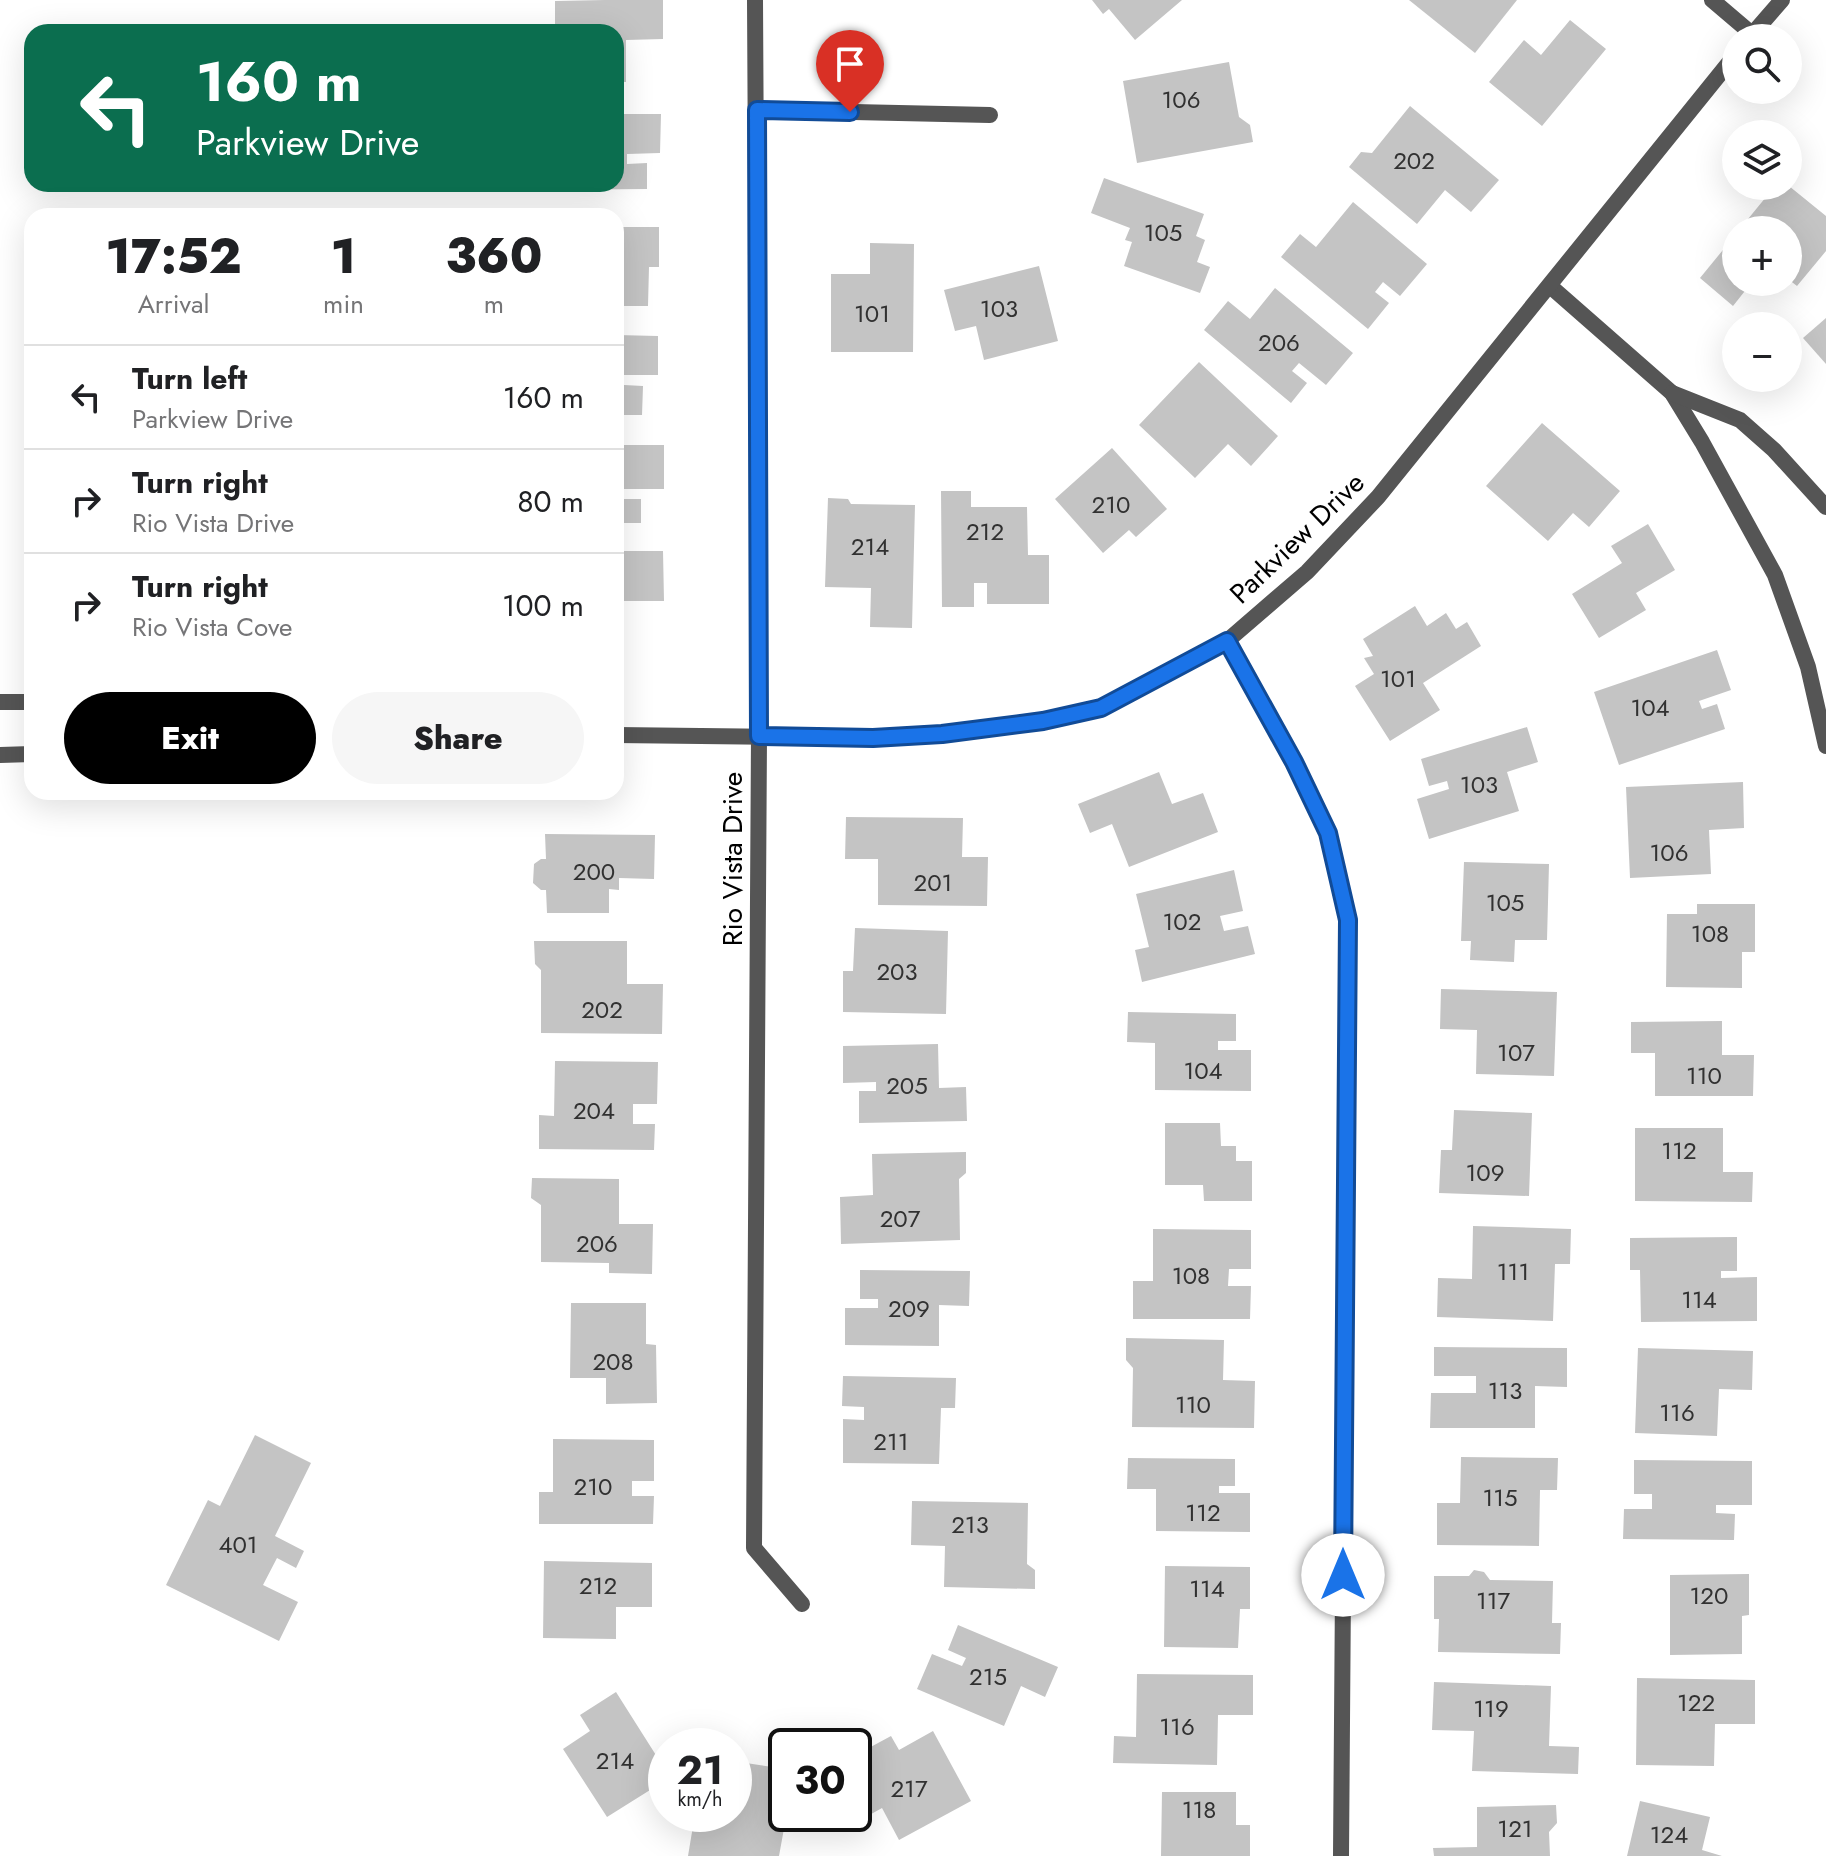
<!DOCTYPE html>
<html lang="en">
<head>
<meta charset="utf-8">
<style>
	body { margin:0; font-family:Jost,sans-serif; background:#f6f6f6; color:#202124; height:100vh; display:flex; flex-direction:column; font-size:30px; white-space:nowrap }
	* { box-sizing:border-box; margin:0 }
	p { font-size:26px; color:#757577 }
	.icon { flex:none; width:44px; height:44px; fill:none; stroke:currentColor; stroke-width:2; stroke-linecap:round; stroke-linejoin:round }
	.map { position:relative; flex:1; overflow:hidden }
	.details { position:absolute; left:24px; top:208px; width:600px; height:592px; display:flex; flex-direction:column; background:#fff; border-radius:24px; box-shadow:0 8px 32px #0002 }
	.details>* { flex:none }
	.banner { position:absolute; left:24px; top:24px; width:600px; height:168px; border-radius:24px; box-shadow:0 8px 32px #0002; background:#0b6e4f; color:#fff; overflow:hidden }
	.tools { position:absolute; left:1722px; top:24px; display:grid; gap:16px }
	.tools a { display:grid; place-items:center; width:80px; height:80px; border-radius:50%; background:#fff; box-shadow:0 8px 32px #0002; font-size:40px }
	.speed { position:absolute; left:648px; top:1728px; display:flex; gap:16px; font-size:40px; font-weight:700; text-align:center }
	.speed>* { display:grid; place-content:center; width:104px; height:104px; border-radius:50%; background:#fff; box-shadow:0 8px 32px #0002; line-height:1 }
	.speed small { font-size:20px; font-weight:400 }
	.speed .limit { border:4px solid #111; border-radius:12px; background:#fff; color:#111 }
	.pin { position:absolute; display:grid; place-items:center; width:68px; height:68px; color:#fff; margin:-82px -34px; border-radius:50% 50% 50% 0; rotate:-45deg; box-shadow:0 0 8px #0007 }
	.pin .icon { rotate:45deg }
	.me { position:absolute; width:88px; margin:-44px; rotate:0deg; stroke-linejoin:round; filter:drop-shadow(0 0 6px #0008) }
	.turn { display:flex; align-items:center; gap:28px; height:168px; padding:0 40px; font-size:36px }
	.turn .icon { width:104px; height:104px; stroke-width:2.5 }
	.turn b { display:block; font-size:56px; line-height:68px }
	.eta { display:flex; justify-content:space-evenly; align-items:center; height:136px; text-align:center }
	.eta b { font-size:48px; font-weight:800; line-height:56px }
	.action { display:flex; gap:16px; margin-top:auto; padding:16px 40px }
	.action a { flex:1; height:92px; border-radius:48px; background:#000; color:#fff; font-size:32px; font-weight:800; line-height:92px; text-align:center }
	.action a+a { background:#f6f6f6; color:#202124 }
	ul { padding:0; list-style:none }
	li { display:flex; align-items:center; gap:24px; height:104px; padding:0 40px; border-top:2px solid #e0e0e0 }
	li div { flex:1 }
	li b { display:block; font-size:30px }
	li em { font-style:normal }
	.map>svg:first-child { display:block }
	.building { fill:#c4c4c4 }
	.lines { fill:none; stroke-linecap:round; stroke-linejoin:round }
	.street { stroke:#555; stroke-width:16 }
	.route-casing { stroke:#114b97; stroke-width:20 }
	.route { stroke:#1a73e8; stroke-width:14 }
	.labels { text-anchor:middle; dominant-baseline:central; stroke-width:6; stroke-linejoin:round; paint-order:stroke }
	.number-label { font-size:24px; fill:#313131 }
	.street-label { font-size:28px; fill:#000; stroke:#fff }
</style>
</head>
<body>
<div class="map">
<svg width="1826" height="1856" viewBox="0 0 1826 1856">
	<rect width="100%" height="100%" fill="#fff"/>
	<g class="building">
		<polygon points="605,0 663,0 663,39 626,40 626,82 616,82 616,32 555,32 555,1"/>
		<polygon points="1092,0 1182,0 1135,40 1109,9 1103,14"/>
		<polygon points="1409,0 1517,0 1475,53"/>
		<polygon points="1570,20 1606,49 1542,126 1489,82 1524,40 1541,55"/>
		<polygon points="1229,62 1239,117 1250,125 1253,142 1137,163 1123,81"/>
		<polygon points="1410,106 1499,180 1471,212 1445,190 1417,224 1349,167 1361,152 1372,153"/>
		<polygon points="616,114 661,114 660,153 627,154 627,164 647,163 647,189 532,190 532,184 616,184"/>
		<polygon points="1104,178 1204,214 1196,236 1205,240 1197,262 1210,267 1200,293 1124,266 1132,242 1125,240 1130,228 1091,213"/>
		<polygon points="1775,186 1789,186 1826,216 1826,251 1797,286 1788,279 1788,230 1739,230"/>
		<polygon points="1353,202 1427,264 1400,296 1383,282 1375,292 1389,303 1368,329 1281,257 1300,234 1316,247"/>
		<polygon points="616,227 659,227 659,267 649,267 648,306 616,306"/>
		<polygon points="1736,234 1736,282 1752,282 1733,306 1700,278"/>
		<polygon points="870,243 914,244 913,352 831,352 831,274 870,274"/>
		<polygon points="1039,266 1058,341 984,360 976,326 955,331 944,290"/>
		<polygon points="1275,288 1353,353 1326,385 1299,363 1292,371 1307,383 1291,403 1204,330 1228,301 1250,319"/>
		<polygon points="1826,318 1826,364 1803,338"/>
		<polygon points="616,335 658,336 658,375 624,375 624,385 643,386 642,415 616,415"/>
		<polygon points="1199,362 1278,436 1251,466 1228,444 1195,478 1139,425"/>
		<polygon points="1542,423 1620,491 1589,527 1573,513 1548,541 1486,486"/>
		<polygon points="616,445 664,445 664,489 624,489 624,499 641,499 641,523 616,523"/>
		<polygon points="1112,448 1167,509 1136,537 1129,530 1103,553 1055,499"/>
		<polygon points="941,491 971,491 971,507 1027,507 1028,555 1049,555 1049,604 987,604 987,583 974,583 974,607 942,607"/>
		<polygon points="828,498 848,499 851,504 915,505 912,628 870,627 871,588 825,587"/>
		<polygon points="1648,524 1675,570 1636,593 1646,610 1599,638 1572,594 1622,563 1611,546"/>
		<polygon points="616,551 663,551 664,601 624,601 624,623 616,624"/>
		<polygon points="1415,606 1427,626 1446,613 1456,629 1467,622 1481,646 1423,683 1440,710 1390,741 1355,686 1374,674 1364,658 1373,656 1363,639"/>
		<polygon points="1717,650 1731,690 1699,701 1702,709 1717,704 1725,729 1619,765 1594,692"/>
		<polygon points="1527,727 1538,762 1507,772 1519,811 1429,839 1417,799 1449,789 1447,781 1429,786 1421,759"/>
		<polygon points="1159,772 1172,804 1203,793 1218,832 1129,867 1112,824 1090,833 1078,804"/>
		<polygon points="1743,782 1744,828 1709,830 1711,874 1630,878 1626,787"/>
		<polygon points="846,817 963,818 962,857 988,857 987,906 878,905 878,859 845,859"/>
		<polygon points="545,834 655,835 654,879 619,878 619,890 609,889 609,913 547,913 546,890 541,890 533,883 534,864 541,859 546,859"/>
		<polygon points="1464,862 1549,864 1547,940 1515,940 1514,962 1470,960 1471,941 1461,941"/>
		<polygon points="1234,870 1243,911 1220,916 1224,931 1248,926 1255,954 1142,982 1135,950 1149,947 1136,894"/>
		<polygon points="1697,904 1755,904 1755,952 1742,952 1742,988 1666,987 1667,914 1697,914"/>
		<polygon points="855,928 948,931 946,1014 843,1012 843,971 853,971"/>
		<polygon points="534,941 627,941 627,984 663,984 662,1034 541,1033 541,970 535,964"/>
		<polygon points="1441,989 1557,992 1554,1076 1476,1074 1477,1030 1440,1029"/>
		<polygon points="1128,1012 1236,1014 1236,1041 1218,1041 1218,1050 1251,1050 1251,1091 1155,1090 1155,1043 1127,1042"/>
		<polygon points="1722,1021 1722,1055 1754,1055 1753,1096 1655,1096 1655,1053 1631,1053 1631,1022"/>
		<polygon points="938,1044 939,1088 966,1087 967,1121 859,1123 859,1091 876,1091 876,1082 843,1083 843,1046"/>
		<polygon points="555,1061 658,1062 657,1104 633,1104 633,1124 655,1124 654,1150 539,1149 539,1115 554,1116"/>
		<polygon points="1454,1110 1532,1113 1529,1196 1439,1193 1441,1150 1452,1150"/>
		<polygon points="1165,1123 1220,1123 1221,1146 1236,1146 1236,1161 1252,1161 1252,1201 1204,1201 1203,1185 1165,1185"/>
		<polygon points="1635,1128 1723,1128 1723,1172 1753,1172 1752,1202 1635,1201"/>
		<polygon points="966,1152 966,1173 959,1179 960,1240 841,1244 840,1197 873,1195 872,1154"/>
		<polygon points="532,1178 619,1179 619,1224 653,1224 652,1274 609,1273 609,1263 541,1262 541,1205 531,1198"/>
		<polygon points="1473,1226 1571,1229 1570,1264 1555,1264 1553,1321 1437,1317 1438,1278 1472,1279"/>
		<polygon points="1153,1229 1251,1230 1251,1269 1229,1269 1228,1286 1251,1286 1250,1319 1133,1319 1133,1281 1153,1281"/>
		<polygon points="1737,1237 1737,1271 1721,1271 1721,1278 1757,1277 1757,1321 1641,1322 1640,1270 1630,1270 1630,1238"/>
		<polygon points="860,1270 970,1271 969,1306 939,1305 939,1346 845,1345 845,1308 878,1308 878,1299 860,1299"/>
		<polygon points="571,1303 646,1303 646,1344 656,1345 657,1403 606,1404 606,1378 570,1378"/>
		<polygon points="1126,1338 1224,1340 1223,1380 1255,1381 1254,1428 1132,1427 1133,1368 1126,1360"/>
		<polygon points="1434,1347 1567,1348 1567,1387 1535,1386 1535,1428 1430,1428 1431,1393 1476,1393 1476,1376 1434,1376"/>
		<polygon points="1638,1348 1753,1351 1752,1390 1719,1389 1717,1436 1635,1433"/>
		<polygon points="843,1376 956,1378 955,1408 941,1408 939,1464 843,1463 843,1419 864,1420 864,1407 842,1406"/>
		<polygon points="255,1435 311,1463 275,1536 304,1551 296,1568 277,1558 263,1585 298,1602 279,1641 166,1585 208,1500 220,1506"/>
		<polygon points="553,1439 654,1440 654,1481 632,1481 632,1496 654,1496 653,1524 539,1524 539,1492 553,1492"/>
		<polygon points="1461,1457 1558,1458 1557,1490 1540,1490 1539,1546 1437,1545 1437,1503 1460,1503"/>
		<polygon points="1128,1458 1235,1459 1235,1486 1219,1486 1219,1493 1250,1493 1250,1532 1156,1531 1156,1489 1127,1489"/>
		<polygon points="1634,1460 1752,1461 1752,1505 1716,1505 1716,1513 1735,1514 1734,1540 1623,1539 1624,1509 1652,1509 1652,1494 1634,1494"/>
		<polygon points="912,1501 1028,1503 1027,1564 1035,1570 1035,1589 944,1587 945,1546 911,1545"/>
		<polygon points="544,1561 652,1563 652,1607 616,1607 616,1639 543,1638"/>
		<polygon points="1165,1566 1250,1567 1250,1609 1240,1609 1238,1648 1164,1647"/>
		<polygon points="1474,1570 1484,1572 1490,1580 1553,1581 1552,1623 1561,1623 1560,1654 1438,1652 1439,1619 1434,1619 1434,1576 1469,1576"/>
		<polygon points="1749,1574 1749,1615 1742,1616 1742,1654 1670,1655 1670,1575"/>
		<polygon points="958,1625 1058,1667 1045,1697 1021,1686 1004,1726 917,1689 932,1654 962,1666 966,1658 948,1650"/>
		<polygon points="1137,1674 1253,1675 1253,1715 1218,1715 1217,1765 1113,1763 1114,1736 1136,1737"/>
		<polygon points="1637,1678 1755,1680 1755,1724 1715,1724 1714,1766 1636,1765"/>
		<polygon points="1434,1682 1551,1686 1549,1746 1579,1747 1578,1774 1472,1771 1474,1731 1432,1730"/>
		<polygon points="616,1692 666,1771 666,1780 607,1817 563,1749 590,1731 580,1715"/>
		<polygon points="933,1731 971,1801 899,1840 882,1808 855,1823 850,1814 854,1814 854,1775 862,1770 854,1756 891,1736 899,1750"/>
		<polygon points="746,1763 786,1769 786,1814 803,1814 801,1826 785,1823 779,1856 688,1856 695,1814 734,1814 734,1804 739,1805"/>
		<polygon points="1162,1792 1236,1792 1236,1825 1250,1825 1250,1856 1161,1856"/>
		<polygon points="1640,1801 1710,1817 1702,1850 1722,1856 1627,1856"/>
		<polygon points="1556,1805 1557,1823 1549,1832 1550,1856 1434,1856 1433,1848 1477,1847 1477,1807"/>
	</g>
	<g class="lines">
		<g class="street">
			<polyline points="755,0 759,736 754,1548 802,1604"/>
			<polyline points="1712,0 1752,34"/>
			<polyline points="1749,38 1782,0"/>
			<polyline points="757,110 990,115"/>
			<polyline points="1550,286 1672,393 1702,442 1775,575 1808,667 1826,746"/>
			<polyline points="1672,393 1740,420 1774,450 1826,507"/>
			<polyline points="1227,641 1294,762 1328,833 1348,920 1341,1856"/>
			<polyline points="0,702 32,702"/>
			<polyline points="616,735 873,738 942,734 1043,721 1101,708 1227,641 1307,572 1378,497 1736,54"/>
			<polyline points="0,755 32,754"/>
		</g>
	</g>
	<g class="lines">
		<g class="route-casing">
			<polyline id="route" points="850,112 757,110 759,736 873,738 942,734 1043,721 1101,708 1227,641 1294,762 1328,833 1348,920 1343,1575"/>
		</g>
		<use href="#route" class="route"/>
	</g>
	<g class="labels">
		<g class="number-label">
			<text x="1181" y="99">106</text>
			<text x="1414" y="160">202</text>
			<text x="1163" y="232">105</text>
			<text x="999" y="308">103</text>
			<text x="872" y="313">101</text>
			<text x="1279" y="342">206</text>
			<text x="1111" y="504">210</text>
			<text x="985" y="531">212</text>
			<text x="870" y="546">214</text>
			<text x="1398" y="678">101</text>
			<text x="1650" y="707">104</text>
			<text x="1479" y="784">103</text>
			<text x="1669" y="852">106</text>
			<text x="594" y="871">200</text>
			<text x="933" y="882">201</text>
			<text x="1505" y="902">105</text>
			<text x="1182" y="921">102</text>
			<text x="1710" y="933">108</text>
			<text x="897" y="971">203</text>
			<text x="602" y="1009">202</text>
			<text x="1516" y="1052">107</text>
			<text x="1203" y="1070">104</text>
			<text x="1704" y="1075">110</text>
			<text x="907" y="1085">205</text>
			<text x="594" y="1110">204</text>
			<text x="1679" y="1150">112</text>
			<text x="1485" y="1172">109</text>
			<text x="900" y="1218">207</text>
			<text x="597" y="1243">206</text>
			<text x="1513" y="1271">111</text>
			<text x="1191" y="1275">108</text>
			<text x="1699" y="1299">114</text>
			<text x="909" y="1308">209</text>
			<text x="613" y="1361">208</text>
			<text x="1505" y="1390">113</text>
			<text x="1193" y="1404">110</text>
			<text x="1677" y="1412">116</text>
			<text x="891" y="1441">211</text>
			<text x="593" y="1486">210</text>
			<text x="1500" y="1497">115</text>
			<text x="1203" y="1512">112</text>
			<text x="970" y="1524">213</text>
			<text x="238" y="1544">401</text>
			<text x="598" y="1585">212</text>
			<text x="1207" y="1588">114</text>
			<text x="1709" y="1595">120</text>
			<text x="1493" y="1600">117</text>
			<text x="988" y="1676">215</text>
			<text x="1696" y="1702">122</text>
			<text x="1491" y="1708">119</text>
			<text x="1177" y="1726">116</text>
			<text x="615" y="1760">214</text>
			<text x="909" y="1788">217</text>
			<text x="1199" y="1809">118</text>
			<text x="1515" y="1828">121</text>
			<text x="1669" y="1834">124</text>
		</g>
		<g class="street-label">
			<text transform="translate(1297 538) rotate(-44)">Parkview Drive</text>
			<text transform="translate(732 859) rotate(-90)">Rio Vista Drive</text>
		</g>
	</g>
</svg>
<div class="tools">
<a><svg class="icon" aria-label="search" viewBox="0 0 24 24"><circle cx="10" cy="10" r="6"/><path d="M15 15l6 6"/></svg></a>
<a><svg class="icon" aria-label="layers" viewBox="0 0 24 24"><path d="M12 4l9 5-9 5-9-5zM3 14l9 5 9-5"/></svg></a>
<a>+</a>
<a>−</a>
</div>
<div class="speed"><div>21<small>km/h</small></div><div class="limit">30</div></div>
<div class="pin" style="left:850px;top:112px;background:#d93025"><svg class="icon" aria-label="arrive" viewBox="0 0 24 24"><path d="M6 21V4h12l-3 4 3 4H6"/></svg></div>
<svg class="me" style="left:1343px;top:1575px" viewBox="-20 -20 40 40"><circle r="19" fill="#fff"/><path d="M0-13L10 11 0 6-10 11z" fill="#1a73e8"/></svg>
<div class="banner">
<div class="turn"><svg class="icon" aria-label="left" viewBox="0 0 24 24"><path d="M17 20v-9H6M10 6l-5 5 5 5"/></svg><div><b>160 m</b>Parkview Drive</div></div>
</div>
<section class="details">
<div class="eta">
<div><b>17:52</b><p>Arrival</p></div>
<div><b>1</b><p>min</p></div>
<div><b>360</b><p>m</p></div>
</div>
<ul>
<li><svg class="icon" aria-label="left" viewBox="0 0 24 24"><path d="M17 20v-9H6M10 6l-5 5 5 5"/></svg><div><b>Turn left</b><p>Parkview Drive</p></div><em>160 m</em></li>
<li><svg class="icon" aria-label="right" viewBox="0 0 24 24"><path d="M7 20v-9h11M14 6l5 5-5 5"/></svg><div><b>Turn right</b><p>Rio Vista Drive</p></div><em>80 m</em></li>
<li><svg class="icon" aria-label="right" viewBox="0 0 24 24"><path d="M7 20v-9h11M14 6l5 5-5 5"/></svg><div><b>Turn right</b><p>Rio Vista Cove</p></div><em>100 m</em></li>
</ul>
<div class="action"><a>Exit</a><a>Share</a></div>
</section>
</div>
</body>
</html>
